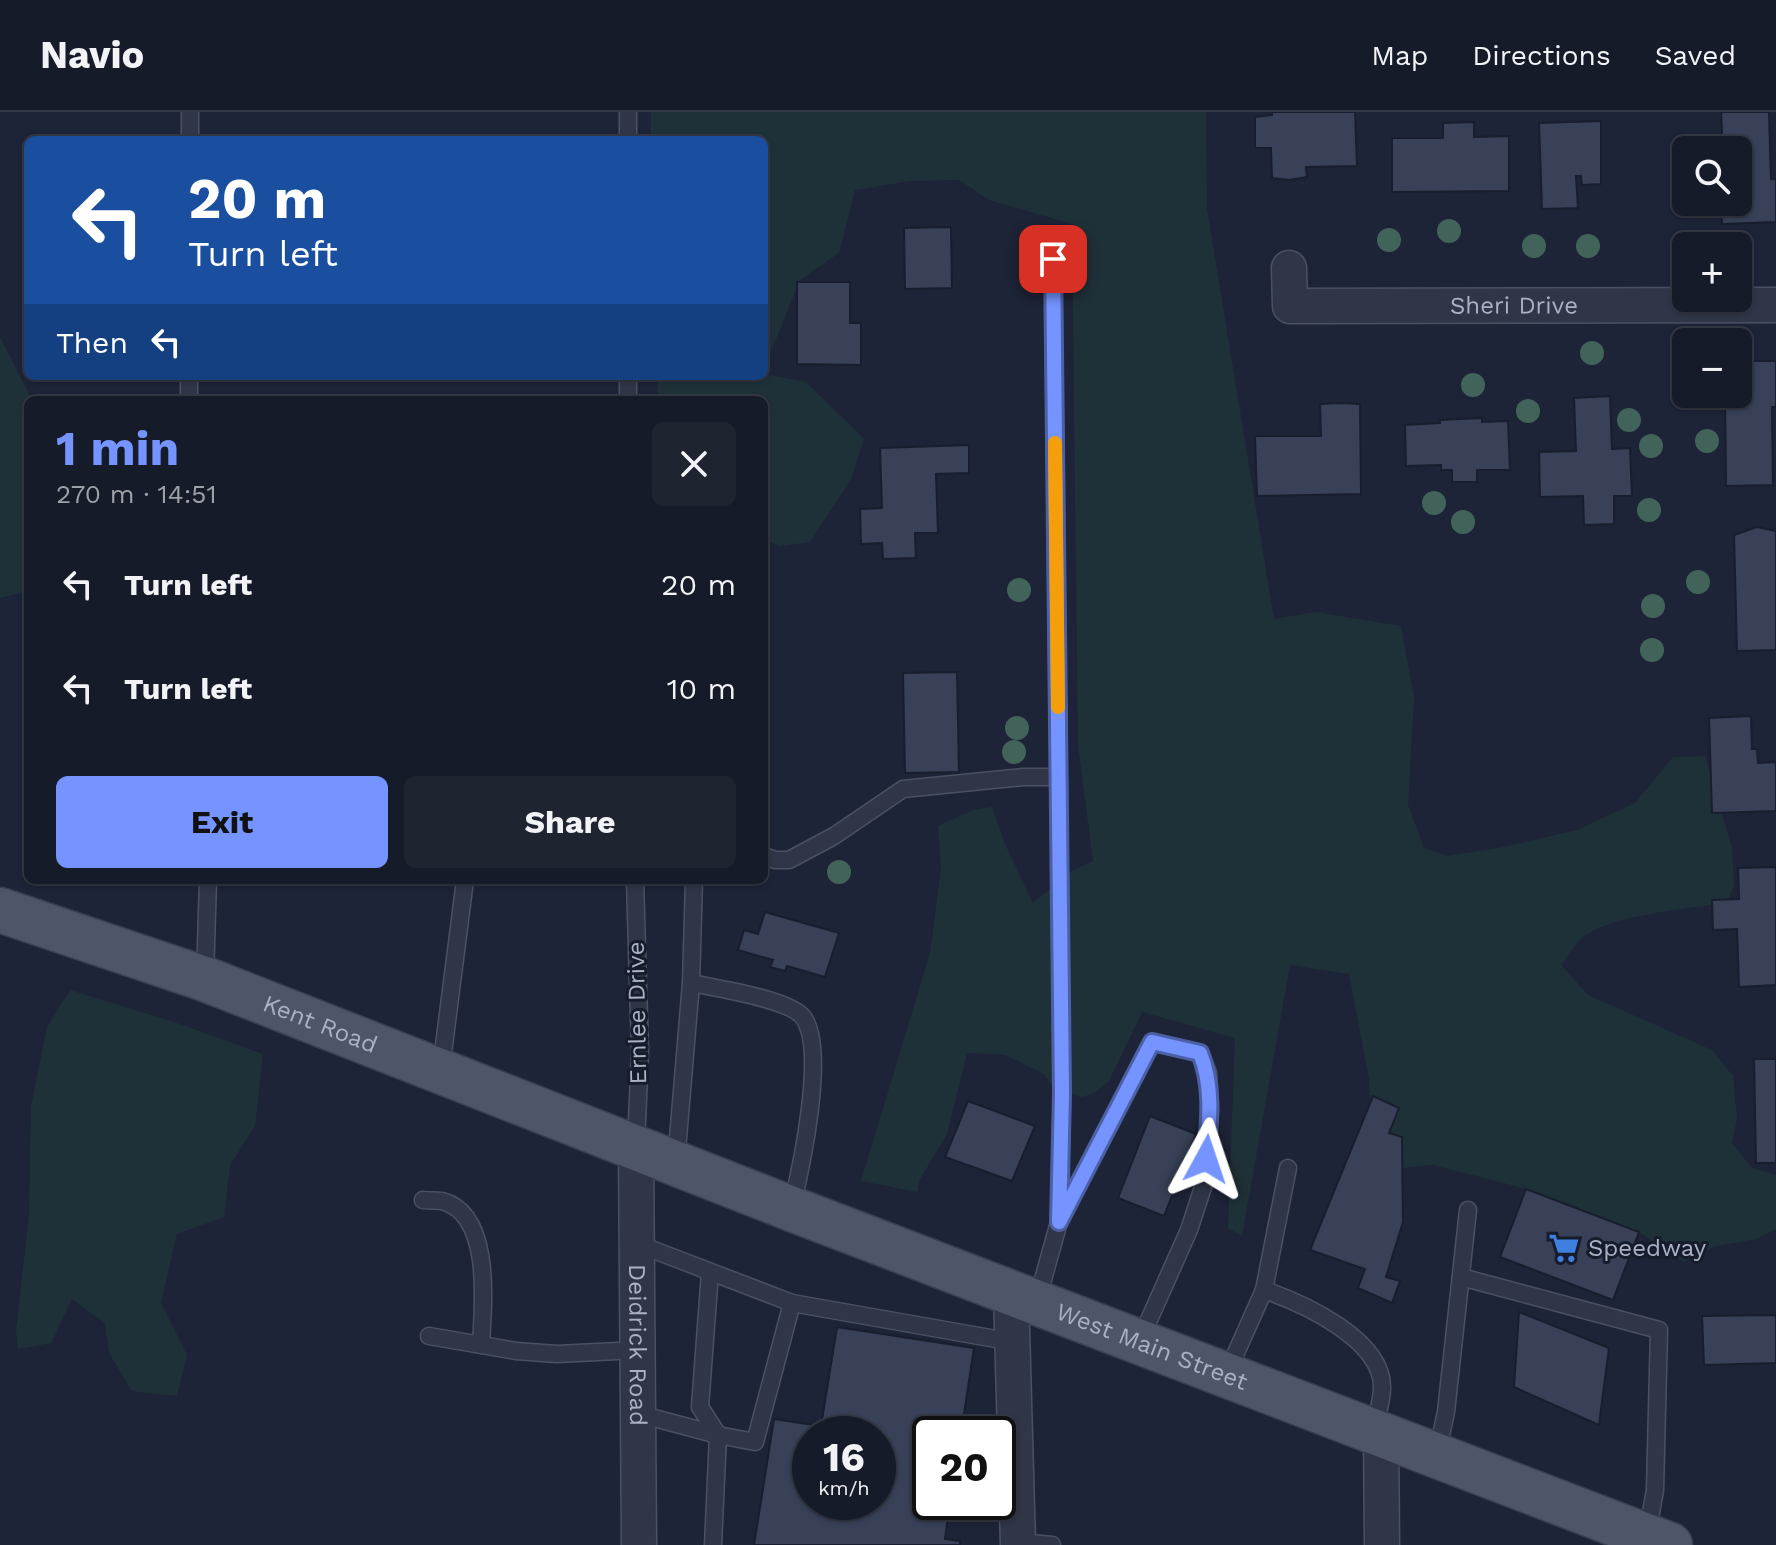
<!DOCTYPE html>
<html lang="en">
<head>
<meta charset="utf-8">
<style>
	body { margin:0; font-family:"Work Sans",sans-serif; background:#1f2431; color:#f1f3f6; height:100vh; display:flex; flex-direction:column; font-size:30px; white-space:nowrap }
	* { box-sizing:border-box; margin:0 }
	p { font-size:26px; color:#9ea1a8 }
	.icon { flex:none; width:44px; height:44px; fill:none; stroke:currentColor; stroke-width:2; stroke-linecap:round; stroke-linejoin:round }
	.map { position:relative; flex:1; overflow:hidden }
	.drawer { position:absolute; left:24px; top:284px; width:744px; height:488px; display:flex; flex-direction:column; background:#161b29; border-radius:12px; box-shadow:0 2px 6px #0004,0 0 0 2px #353946 }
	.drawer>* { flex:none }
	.top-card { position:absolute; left:24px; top:24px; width:744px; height:244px; border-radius:12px; box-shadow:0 2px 6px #0004,0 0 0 2px #353946; background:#1a4fa0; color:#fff; overflow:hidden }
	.tools { position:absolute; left:1672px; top:24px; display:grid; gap:16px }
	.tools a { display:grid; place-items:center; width:80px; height:80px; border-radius:12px; background:#161b29; box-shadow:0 2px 6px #0004,0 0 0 2px #353946; font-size:40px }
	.speed { position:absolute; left:792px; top:1304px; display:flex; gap:16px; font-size:40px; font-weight:700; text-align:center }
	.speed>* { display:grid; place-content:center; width:104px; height:104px; border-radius:50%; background:#161b29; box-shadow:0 2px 6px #0004,0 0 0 2px #353946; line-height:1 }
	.speed small { font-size:20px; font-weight:400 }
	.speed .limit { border:4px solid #111; border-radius:12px; background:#fff; color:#111 }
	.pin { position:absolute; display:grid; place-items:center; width:68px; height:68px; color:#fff; margin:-34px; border-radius:16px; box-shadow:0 4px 12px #0006 }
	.me { position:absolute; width:88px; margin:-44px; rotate:5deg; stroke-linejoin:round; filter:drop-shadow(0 0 6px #0008) }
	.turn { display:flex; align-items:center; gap:28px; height:168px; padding:0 32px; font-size:36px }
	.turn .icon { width:104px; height:104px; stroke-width:2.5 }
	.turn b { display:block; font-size:56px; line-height:68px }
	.then { display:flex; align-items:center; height:76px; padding:0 32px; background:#0003; gap:16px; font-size:30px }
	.round { display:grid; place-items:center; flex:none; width:84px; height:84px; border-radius:12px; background:#1f2431 }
	.summary { display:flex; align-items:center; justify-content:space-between; height:136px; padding:0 32px }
	h1 { font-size:48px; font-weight:700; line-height:60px; color:#7594ff }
	.cta { display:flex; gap:16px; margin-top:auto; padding:16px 32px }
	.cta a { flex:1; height:92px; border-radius:12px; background:#7594ff; color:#111; font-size:32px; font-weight:700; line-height:92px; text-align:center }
	.cta a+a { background:#1f2431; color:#f1f3f6 }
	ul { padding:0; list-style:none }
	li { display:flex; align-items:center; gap:24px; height:104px; padding:0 32px }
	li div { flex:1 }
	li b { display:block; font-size:30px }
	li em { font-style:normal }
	header { display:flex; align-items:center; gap:48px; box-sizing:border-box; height:112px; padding:0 40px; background:#161b29; border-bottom:2px solid #353946 }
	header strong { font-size:38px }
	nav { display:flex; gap:44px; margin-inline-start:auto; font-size:28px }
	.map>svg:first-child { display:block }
	.green { fill:#1f3138 }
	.building { fill:#384158; stroke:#181e2e; stroke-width:2; fill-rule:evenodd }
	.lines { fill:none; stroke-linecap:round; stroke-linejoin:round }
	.service-casing { stroke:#4b5163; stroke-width:19 }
	.minor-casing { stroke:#4b5163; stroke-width:37 }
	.primary-casing { stroke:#3a4051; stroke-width:47 }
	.service { stroke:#303647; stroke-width:16 }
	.minor { stroke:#303647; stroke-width:34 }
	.primary { stroke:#4e5568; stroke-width:44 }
	.tree { fill:#42635a }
	.route-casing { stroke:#4c60a6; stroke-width:20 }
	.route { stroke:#7594ff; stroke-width:14 }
	.slow { stroke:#f59e0b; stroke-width:14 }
	.labels { text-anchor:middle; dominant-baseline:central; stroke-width:6; stroke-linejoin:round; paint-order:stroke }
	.street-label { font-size:24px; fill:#aab0c5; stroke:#161c2b }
	.poi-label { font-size:24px; fill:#aab0c5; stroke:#161c2b; text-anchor:start }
</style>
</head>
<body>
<header>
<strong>Navio</strong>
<nav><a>Map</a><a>Directions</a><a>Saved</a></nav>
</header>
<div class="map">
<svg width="1776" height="1433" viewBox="0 0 1776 1433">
	<rect width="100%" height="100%" fill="#1d2437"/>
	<g class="green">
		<path d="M651,0H1206L1207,97L1274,507L1315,500L1401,514L1414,585L1408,693L1424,736L1447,744L1499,736L1577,718L1635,691L1673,645L1705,644L1732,736L1734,773L1727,791C1692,796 1605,803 1580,828C1573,835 1567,845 1561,853L1588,883L1712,938L1733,964L1737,1006L1732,1031L1752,1056L1776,1063V1117L1757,1127L1715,1134L1683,1150L1639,1120L1527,1077L1433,1053L1403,1056L1402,1025L1389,1021L1399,996L1373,984L1370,990L1369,967L1349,862L1290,853L1242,1124L1228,1116L1235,926L1142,900L1109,969L1094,981L1082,985L1054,976L1044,962L1005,943L967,941L947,1022L920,1067L917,1080L861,1069L930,841L941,757L938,714L973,698L992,695L1005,732L1033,791L1072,759L1093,749L1078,633L1072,112L989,88L959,68L910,69L855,78L839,141L800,168L764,257V28H651Z"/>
		<polygon points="0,225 32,288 28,288 28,479 0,486"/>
		<polygon points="764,262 806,270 864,327 851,367 810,430 780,434 764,428 764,288 658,288 657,264 764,264"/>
		<polygon points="70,878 177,911 263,942 255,1014 230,1053 224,1105 177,1122 161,1191 187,1243 177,1284 132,1279 109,1241 105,1211 72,1187 51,1231 18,1237 16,1218 29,1104 31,994 47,915"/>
	</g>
	<g class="building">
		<polygon points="1272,0 1355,0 1357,54 1306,55 1307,65 1289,68 1272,66 1271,36 1255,36 1255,5 1272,3"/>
		<polygon points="1721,0 1769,0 1771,67 1776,67 1776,110 1722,112 1721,90 1738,90 1738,38 1723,38"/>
		<polygon points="1601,9 1601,72 1582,73 1581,64 1576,64 1578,96 1542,97 1539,11"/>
		<polygon points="1474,10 1474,25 1509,24 1509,79 1392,80 1392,26 1443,26 1443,11"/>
		<polygon points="951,115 952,176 905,177 904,116"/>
		<polygon points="797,170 850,170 850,211 861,211 861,253 797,252"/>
		<polygon points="1738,249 1776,249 1776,295 1772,295 1773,373 1726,374 1725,282 1738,282"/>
		<polygon points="1610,284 1612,337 1630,336 1632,384 1614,384 1614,412 1584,413 1583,384 1540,385 1539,340 1576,339 1574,286"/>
		<polygon points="1341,291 1360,292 1361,382 1257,384 1255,324 1321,324 1320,292"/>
		<polygon points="1482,306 1482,310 1508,309 1510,358 1477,358 1477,370 1452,370 1452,358 1441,358 1441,353 1406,354 1405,313 1440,311 1440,308"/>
		<polygon points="969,333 969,361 936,362 938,421 915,421 916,446 883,447 882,431 861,432 860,397 882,396 880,336"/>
		<polygon points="1757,415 1776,419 1776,538 1737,539 1734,423"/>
		<polygon points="957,560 959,660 905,661 903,561"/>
		<polygon points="1751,604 1752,637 1757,637 1758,651 1776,650 1776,699 1712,701 1709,606"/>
		<polygon points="1776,755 1776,873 1739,875 1737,817 1713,818 1712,788 1739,787 1738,756"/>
		<polygon points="765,800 839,821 825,865 787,854 785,859 770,855 773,848 738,838 744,818 758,822"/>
		<polygon points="1754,947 1776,947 1776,1051 1756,1051"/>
		<polygon points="1373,984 1399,996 1389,1021 1402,1025 1403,1110 1386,1165 1400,1169 1392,1191 1358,1176 1365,1157 1310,1138"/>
		<polygon points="968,989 1035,1014 1012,1069 945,1045"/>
		<polygon points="1150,1004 1196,1022 1164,1104 1118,1086"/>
		<polygon points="1526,1077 1639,1120 1613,1188 1500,1145"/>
		<polygon points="1519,1200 1609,1236 1599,1313 1514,1275"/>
		<polygon points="1776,1203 1776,1251 1704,1253 1702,1204"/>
		<path d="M837,1215L974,1236L961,1322H930V1390H950L945,1427L960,1429V1433H754L774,1307L821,1314ZM810,1322H878V1390H810Z"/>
	</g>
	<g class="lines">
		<g class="service-casing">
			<g id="service">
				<polyline points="190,0 190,28"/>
				<polyline points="628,0 628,28"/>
				<polyline points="189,264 189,288"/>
				<polyline points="628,264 628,288"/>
				<polyline points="764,744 775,748 789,748 834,724 903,677 1023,665 1058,665"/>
				<polyline points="635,768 640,940 636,1033"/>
				<polyline points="205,866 208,768"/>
				<path d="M691,871C715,876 789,887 803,905C827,937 801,1056 792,1094"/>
				<polyline points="441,957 465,768"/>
				<polyline points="676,1050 691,871 694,768"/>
				<path d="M423,1088C429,1089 436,1088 442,1089C493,1102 483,1194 481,1233"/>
				<polyline points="1061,1105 1152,930 1200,941 1208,961 1210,998 1204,1072 1189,1118 1140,1228"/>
				<polyline points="638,1132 792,1191 1013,1230"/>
				<polyline points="710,1160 700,1295 718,1323 713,1433"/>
				<polyline points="1461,1165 1659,1218 1655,1378 1647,1423"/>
				<path d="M1264,1178C1302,1191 1383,1227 1382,1276C1382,1290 1376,1305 1374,1319"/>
				<polyline points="1037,1189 1059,1110 1062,982 1053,147"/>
				<polyline points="429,1224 516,1239 557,1242 638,1238"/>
				<polyline points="1227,1261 1264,1178 1288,1056"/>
				<polyline points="639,1302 718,1323 755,1330 792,1191"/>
				<polyline points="1437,1342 1446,1300 1468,1098"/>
				<polyline points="1018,1430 1052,1433"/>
			</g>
		</g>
		<g class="minor-casing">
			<g id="minor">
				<path id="s1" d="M1289,156L1290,194L1776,193"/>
				<path id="s2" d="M636,1035L639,1433"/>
				<polyline points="1011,1180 1018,1433"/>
				<polyline points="1381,1322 1382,1433"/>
			</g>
		</g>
		<g class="primary-casing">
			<g id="primary">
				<path id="s3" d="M0,798L205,867L792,1097L1670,1433"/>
			</g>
		</g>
		<use href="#service" class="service"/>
		<use href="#minor" class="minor"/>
		<use href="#primary" class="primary"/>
	</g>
	<g class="tree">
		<circle cx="1449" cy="119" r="12"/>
		<circle cx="1389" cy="128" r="12"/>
		<circle cx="1534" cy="134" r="12"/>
		<circle cx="1588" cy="134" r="12"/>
		<circle cx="1592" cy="241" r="12"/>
		<circle cx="1473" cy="273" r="12"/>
		<circle cx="1528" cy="299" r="12"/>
		<circle cx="1629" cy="308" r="12"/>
		<circle cx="1707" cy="329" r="12"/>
		<circle cx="1651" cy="334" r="12"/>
		<circle cx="1434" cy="391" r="12"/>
		<circle cx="1649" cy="398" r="12"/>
		<circle cx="1463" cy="410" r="12"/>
		<circle cx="1698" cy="470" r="12"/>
		<circle cx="1019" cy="478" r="12"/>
		<circle cx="1653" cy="494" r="12"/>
		<circle cx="1652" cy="538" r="12"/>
		<circle cx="1017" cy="616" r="12"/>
		<circle cx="1014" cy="640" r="12"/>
		<circle cx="839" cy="760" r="12"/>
	</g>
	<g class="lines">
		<g class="route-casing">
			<path id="route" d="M1053,147L1062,982L1059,1110L1152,930L1200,941C1214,976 1209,1011 1206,1047"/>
		</g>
		<use href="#route" class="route"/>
		<polyline class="slow" points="1055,331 1058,595"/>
	</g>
	<defs>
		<g id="supermarket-bare" transform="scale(2.4)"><path d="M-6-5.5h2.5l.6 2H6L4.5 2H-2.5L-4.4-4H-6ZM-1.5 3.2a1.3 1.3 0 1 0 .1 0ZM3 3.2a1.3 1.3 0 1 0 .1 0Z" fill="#3f7fe0" stroke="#161c2b" stroke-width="2.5" paint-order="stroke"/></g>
	</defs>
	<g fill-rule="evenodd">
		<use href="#supermarket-bare" x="1564" y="1136"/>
	</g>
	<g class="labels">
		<g class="street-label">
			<text stroke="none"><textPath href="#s1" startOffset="262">Sheri Drive</textPath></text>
			<text transform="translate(637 901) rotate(-91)">Ernlee Drive</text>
			<text stroke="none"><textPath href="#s3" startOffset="340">Kent Road</textPath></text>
			<text stroke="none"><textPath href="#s2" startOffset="198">Deidrick Road</textPath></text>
			<text stroke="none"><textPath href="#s3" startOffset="1232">West Main Street</textPath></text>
		</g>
		<g class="poi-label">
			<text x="1588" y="1136">Speedway</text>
		</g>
	</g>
</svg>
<div class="tools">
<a><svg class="icon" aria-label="search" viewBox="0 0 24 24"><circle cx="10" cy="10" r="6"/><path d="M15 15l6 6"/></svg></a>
<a>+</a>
<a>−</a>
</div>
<div class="speed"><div>16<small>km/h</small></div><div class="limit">20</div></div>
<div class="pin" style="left:1053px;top:147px;background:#d93025"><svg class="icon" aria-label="arrive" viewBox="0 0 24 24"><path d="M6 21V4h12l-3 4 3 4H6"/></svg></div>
<svg class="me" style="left:1206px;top:1047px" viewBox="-20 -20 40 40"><path d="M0-17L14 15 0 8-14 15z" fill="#7594ff" stroke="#fff" stroke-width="4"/></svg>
<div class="top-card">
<div class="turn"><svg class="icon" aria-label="left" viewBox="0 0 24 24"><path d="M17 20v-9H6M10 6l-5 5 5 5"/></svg><div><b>20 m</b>Turn left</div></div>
<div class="then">Then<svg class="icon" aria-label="left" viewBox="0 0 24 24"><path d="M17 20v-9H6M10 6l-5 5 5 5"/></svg></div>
</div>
<section class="drawer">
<div class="summary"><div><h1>1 min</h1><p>270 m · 14:51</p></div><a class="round"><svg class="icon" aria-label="close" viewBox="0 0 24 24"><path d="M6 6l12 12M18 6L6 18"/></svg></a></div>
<ul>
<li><svg class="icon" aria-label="left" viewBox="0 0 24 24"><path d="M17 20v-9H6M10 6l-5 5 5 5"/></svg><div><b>Turn left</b></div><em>20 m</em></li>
<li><svg class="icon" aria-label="left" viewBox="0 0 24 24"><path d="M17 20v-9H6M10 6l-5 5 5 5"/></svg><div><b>Turn left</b></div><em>10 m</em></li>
</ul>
<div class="cta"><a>Exit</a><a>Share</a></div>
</section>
</div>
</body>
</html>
